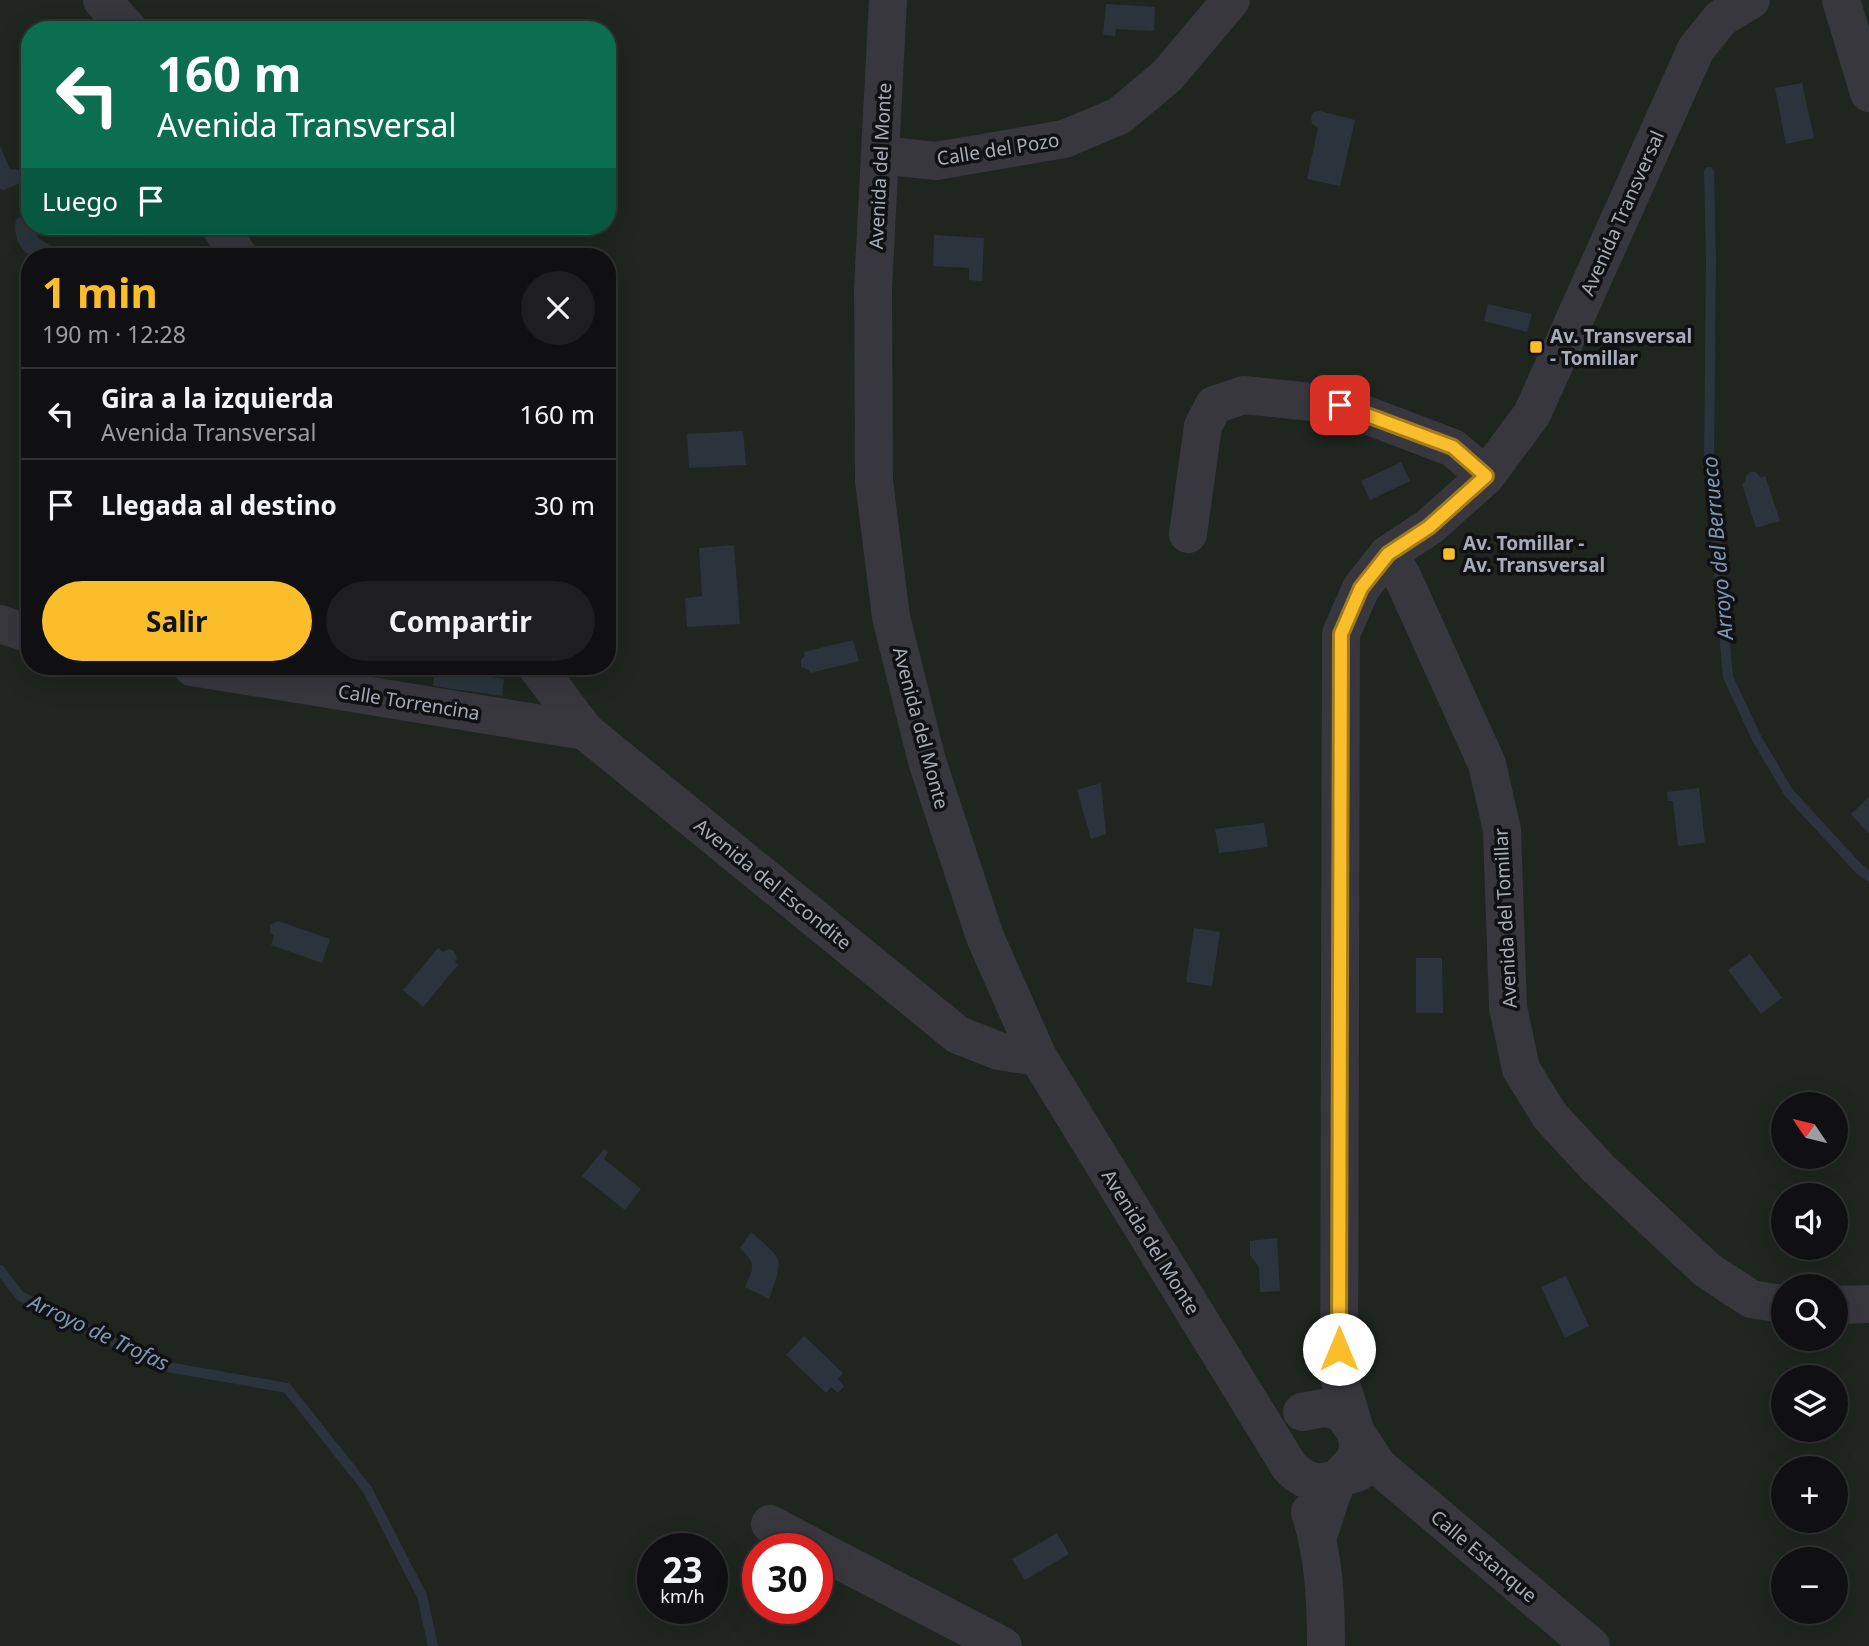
<!DOCTYPE html>
<html lang="es">
<head>
<meta charset="utf-8">
<style>
	body { margin:0; font-family:"Noto Sans",sans-serif; background:#1e1e20; color:#f1f3f6; height:100vh; display:flex; flex-direction:column; font-size:26px; white-space:nowrap }
	* { box-sizing:border-box; margin:0 }
	p { font-size:23px; color:#9c9d9f }
	.icon { flex:none; width:38px; height:38px; fill:none; stroke:currentColor; stroke-width:2; stroke-linecap:round; stroke-linejoin:round }
	.map { position:relative; flex:1; overflow:hidden }
	.details { position:absolute; left:21px; top:248px; width:595px; height:427px; display:flex; flex-direction:column; background:#101012; border-radius:28px; box-shadow:0 7px 28px #0002,0 0 0 2px #303032 }
	.details>* { flex:none }
	.banner { position:absolute; left:21px; top:21px; width:595px; height:214px; border-radius:28px; box-shadow:0 7px 28px #0002,0 0 0 2px #303032; background:#0b6e4f; color:#fff; overflow:hidden }
	.needle { width:46px; rotate:305deg }
	.fabs { position:absolute; left:1771px; top:1092px; display:grid; gap:14px }
	.fabs a { display:grid; place-items:center; width:77px; height:77px; border-radius:50%; background:#101012; box-shadow:0 7px 28px #0002,0 0 0 2px #303032; font-size:35px }
	.speed { position:absolute; left:637px; top:1533px; display:flex; gap:14px; font-size:35px; font-weight:700; text-align:center }
	.speed>* { display:grid; place-content:center; width:91px; height:91px; border-radius:50%; background:#101012; box-shadow:0 7px 28px #0002,0 0 0 2px #303032; line-height:1 }
	.speed small { font-size:18px; font-weight:400 }
	.speed .limit { border:10px solid #d22; background:#fff; color:#111 }
	.pin { position:absolute; display:grid; place-items:center; width:60px; height:60px; color:#fff; margin:-30px; border-radius:14px; box-shadow:0 4px 10px #0006 }
	.me { position:absolute; width:77px; margin:-38px; rotate:0deg; stroke-linejoin:round; filter:drop-shadow(0 0 5px #0008) }
	.turn { display:flex; align-items:center; gap:24px; height:147px; padding:0 21px; font-size:32px }
	.turn .icon { width:91px; height:91px; stroke-width:2.5 }
	.turn b { display:block; font-size:49px; line-height:60px }
	.then { display:flex; align-items:center; height:66px; padding:0 21px; background:#0003; gap:14px; font-size:26px }
	.round { display:grid; place-items:center; flex:none; width:74px; height:74px; border-radius:37px; background:#1e1e20 }
	.head { display:flex; align-items:center; justify-content:space-between; height:119px; padding:0 21px }
	h1 { font-size:42px; font-weight:700; line-height:52px; color:#fabe2b }
	.button { display:flex; gap:14px; margin-top:auto; padding:14px 21px }
	.button a { flex:1; height:80px; border-radius:42px; background:#fabe2b; color:#111; font-size:28px; font-weight:700; line-height:80px; text-align:center }
	.button a+a { background:#1e1e20; color:#f1f3f6 }
	ul { padding:0; list-style:none }
	li { display:flex; align-items:center; gap:21px; height:91px; padding:0 21px; border-top:2px solid #303032 }
	li div { flex:1 }
	li b { display:block; font-size:26px }
	li em { font-style:normal }
	.map>svg:first-child { display:block }
	.green { fill:#1e261f; fill-rule:evenodd }
	.water { fill:#2b343c }
	.lines { fill:none; stroke-linecap:round; stroke-linejoin:round }
	.stream { stroke:#2b343c; stroke-width:10 }
	.minor { stroke:#37373d; stroke-width:38 }
	.route-casing { stroke:#a27c1c; stroke-width:18 }
	.route { stroke:#fabe2b; stroke-width:12 }
	.poi-dot { fill:#fabe2b; stroke:#111113; stroke-width:2.5 }
	.labels { text-anchor:middle; dominant-baseline:central; stroke-width:7; stroke-linejoin:round; paint-order:stroke }
	.street-label { font-size:19px; fill:#a7acb9; stroke:#111113 }
	.poi-label { font-size:19px; font-weight:bold; fill:#a7acb9; stroke:#111113; text-anchor:start }
	.water-label { font-size:21px; font-style:italic; fill:#7c98b5; stroke:#111113 }
</style>
</head>
<body>
<div class="map">
<svg width="1869" height="1646" viewBox="0 0 1869 1646">
	<rect width="100%" height="100%" fill="#161618"/>
	<path class="green" d="M0,0H1869V1646H0ZM30,30H607V226H30ZM30,257H607V667H30ZM1783,1104H1836V1157H1783ZM1783,1195H1836V1248H1783ZM1783,1286H1836V1339H1783ZM1783,1377H1836V1430H1783ZM1783,1468H1836V1521H1783ZM653,1549H712V1608H653ZM758,1549H817V1608H758ZM1783,1559H1836V1612H1783Z"/>
	<g class="water">
		<polygon points="1106,4 1155,7 1154,31 1116,29 1115,36 1103,35"/>
		<polygon points="1802,83 1814,138 1786,144 1775,88"/>
		<polygon points="1320,111 1355,120 1340,186 1307,179 1318,128 1312,124 1311,117 1314,112"/>
		<polygon points="0,146 10,169 18,170 22,176 18,184 4,190 0,189"/>
		<path d="M22,215H30V226H38L37,237L57,250L59,254L58,257C51,257 41,259 35,257C19,253 13,234 16,220Z"/>
		<polygon points="934,235 984,238 982,281 969,280 969,268 933,266"/>
		<polygon points="1488,304 1532,314 1527,332 1484,321"/>
		<polygon points="743,431 746,465 689,468 687,434"/>
		<polygon points="1401,462 1410,481 1370,500 1361,481"/>
		<polygon points="1750,472 1756,472 1761,478 1765,476 1780,521 1756,528 1742,484 1745,482 1746,476"/>
		<polygon points="734,545 740,624 687,627 685,598 702,596 699,548"/>
		<polygon points="853,640 859,661 810,673 809,670 801,667 801,660 805,656 804,652"/>
		<polygon points="435,668 504,679 502,696 433,686"/>
		<polygon points="1101,783 1106,834 1091,839 1077,790"/>
		<polygon points="1699,788 1705,843 1678,846 1673,801 1668,801 1667,792"/>
		<polygon points="1869,797 1869,834 1851,814"/>
		<polygon points="1264,823 1268,847 1219,853 1215,829"/>
		<polygon points="278,921 330,939 322,963 271,945 274,936 270,932 270,925"/>
		<polygon points="1194,928 1220,932 1212,986 1186,982"/>
		<polygon points="438,948 443,952 448,949 453,950 457,958 455,962 458,965 423,1007 403,990"/>
		<polygon points="1750,954 1782,998 1761,1014 1728,970"/>
		<polygon points="1416,958 1442,958 1443,1013 1416,1013"/>
		<polygon points="604,1149 608,1152 604,1159 641,1189 625,1210 582,1176"/>
		<path d="M751,1232C784,1261 784,1257 769,1299L745,1287C754,1266 757,1265 740,1248Z"/>
		<polygon points="1277,1238 1280,1291 1260,1292 1259,1267 1250,1255 1250,1241"/>
		<polygon points="1566,1276 1589,1326 1565,1338 1541,1287"/>
		<polygon points="804,1336 843,1373 838,1379 844,1386 838,1393 831,1387 826,1393 786,1355"/>
		<polygon points="1057,1533 1069,1554 1025,1580 1012,1559"/>
	</g>
	<g class="lines">
		<g class="stream">
			<polyline points="1709,172 1711,259 1709,459 1728,677 1757,739 1789,793 1860,870 1869,876"/>
			<polyline points="0,1270 20,1296 162,1366 287,1388 367,1489 422,1596 433,1646"/>
		</g>
		<g class="minor">
			<polyline points="102,0 129,30"/>
			<path d="M888,0L873,288L874,481L891,617L927,761L985,937L1038,1057L1289,1466C1313,1492 1330,1481 1359,1472"/>
			<polyline points="1841,0 1869,93"/>
			<polyline points="880,155 936,161 1064,139 1119,116 1167,76 1231,0"/>
			<polyline points="220,226 239,257"/>
			<polyline points="1188,534 1203,426 1214,405 1244,395 1340,405 1453,448 1486,476"/>
			<polyline points="1388,554 1402,576 1487,764 1502,830 1508,1007 1521,1069 1550,1116 1598,1168 1707,1270 1751,1299 1783,1304"/>
			<polyline points="0,624 30,634"/>
			<polyline points="192,667 585,731"/>
			<polyline points="537,667 585,731 958,1035 999,1051 1038,1057"/>
			<polyline points="1836,1305 1869,1304"/>
			<polyline points="1302,1412 1324,1408 1335,1410 1345,1416 1378,1466 1591,1646"/>
			<path d="M1310,1512C1324,1556 1326,1600 1326,1646"/>
			<polyline points="770,1524 817,1549"/>
			<path d="M1318,1536C1324,1521 1331,1491 1339,1478C1347,1466 1357,1464 1358,1446C1358,1433 1343,1392 1339,1377L1341,634L1361,588L1388,554L1429,527L1486,476L1532,414L1696,49L1721,18L1751,0"/>
			<polyline points="817,1549 1003,1646"/>
		</g>
	</g>
	<g class="lines">
		<g class="route-casing">
			<polyline id="route" points="1339,1349 1341,634 1361,588 1388,554 1429,527 1486,476 1453,447 1340,405"/>
		</g>
		<use href="#route" class="route"/>
	</g>
	<g class="poi-dot">
		<rect x="1529" y="340" width="14" height="14" rx="3.5"/>
		<rect x="1442" y="547" width="14" height="14" rx="3.5"/>
	</g>
	<g class="labels">
		<g class="street-label">
			<text transform="translate(998 149) rotate(-9)">Calle del Pozo</text>
			<text transform="translate(880 166) rotate(-87)">Avenida del Monte</text>
			<text transform="translate(1622 213) rotate(-66)">Avenida Transversal</text>
			<text transform="translate(409 702) rotate(9)">Calle Torrencina</text>
			<text transform="translate(921 728) rotate(75)">Avenida del Monte</text>
			<text transform="translate(773 884) rotate(39)">Avenida del Escondite</text>
			<text transform="translate(1505 918) rotate(-93)">Avenida del Tomillar</text>
			<text transform="translate(1151 1242) rotate(58)">Avenida del Monte</text>
			<text transform="translate(1484 1556) rotate(40)">Calle Estanque</text>
		</g>
		<g class="poi-label">
			<text x="1550" y="336">Av. Transversal<tspan x="1550" dy="22">- Tomillar</tspan></text>
			<text x="1463" y="543">Av. Tomillar -<tspan x="1463" dy="22">Av. Transversal</tspan></text>
		</g>
		<g class="water-label">
			<text transform="translate(1717 548) rotate(-95)">Arroyo del Berrueco</text>
			<text transform="translate(99 1332) rotate(25)">Arroyo de Trofas</text>
		</g>
	</g>
</svg>
<div class="fabs">
<a><svg class="needle" viewBox="-14 -14 28 28"><path d="M0-13l5 13h-10z" fill="#e53935"/><path d="M0 13l5-13h-10z" fill="#9c9d9f"/></svg></a>
<a><svg class="icon" aria-label="sound" viewBox="0 0 24 24"><path d="M4 9h4l5-4v14l-5-4H4zM17 9q2 3 0 6"/></svg></a>
<a><svg class="icon" aria-label="search" viewBox="0 0 24 24"><circle cx="10" cy="10" r="6"/><path d="M15 15l6 6"/></svg></a>
<a><svg class="icon" aria-label="layers" viewBox="0 0 24 24"><path d="M12 4l9 5-9 5-9-5zM3 14l9 5 9-5"/></svg></a>
<a>+</a>
<a>−</a>
</div>
<div class="speed"><div>23<small>km/h</small></div><div class="limit">30</div></div>
<div class="pin" style="left:1340px;top:405px;background:#d93025"><svg class="icon" aria-label="arrive" viewBox="0 0 24 24"><path d="M6 21V4h12l-3 4 3 4H6"/></svg></div>
<svg class="me" style="left:1339px;top:1349px" viewBox="-20 -20 40 40"><circle r="19" fill="#fff"/><path d="M0-13L10 11 0 6-10 11z" fill="#fabe2b"/></svg>
<div class="banner">
<div class="turn"><svg class="icon" aria-label="left" viewBox="0 0 24 24"><path d="M17 20v-9H6M10 6l-5 5 5 5"/></svg><div><b>160 m</b>Avenida Transversal</div></div>
<div class="then">Luego<svg class="icon" aria-label="arrive" viewBox="0 0 24 24"><path d="M6 21V4h12l-3 4 3 4H6"/></svg></div>
</div>
<section class="details">
<div class="head"><div><h1>1 min</h1><p>190 m · 12:28</p></div><a class="round"><svg class="icon" aria-label="close" viewBox="0 0 24 24"><path d="M6 6l12 12M18 6L6 18"/></svg></a></div>
<ul>
<li><svg class="icon" aria-label="left" viewBox="0 0 24 24"><path d="M17 20v-9H6M10 6l-5 5 5 5"/></svg><div><b>Gira a la izquierda</b><p>Avenida Transversal</p></div><em>160 m</em></li>
<li><svg class="icon" aria-label="arrive" viewBox="0 0 24 24"><path d="M6 21V4h12l-3 4 3 4H6"/></svg><div><b>Llegada al destino</b></div><em>30 m</em></li>
</ul>
<div class="button"><a>Salir</a><a>Compartir</a></div>
</section>
</div>
</body>
</html>
